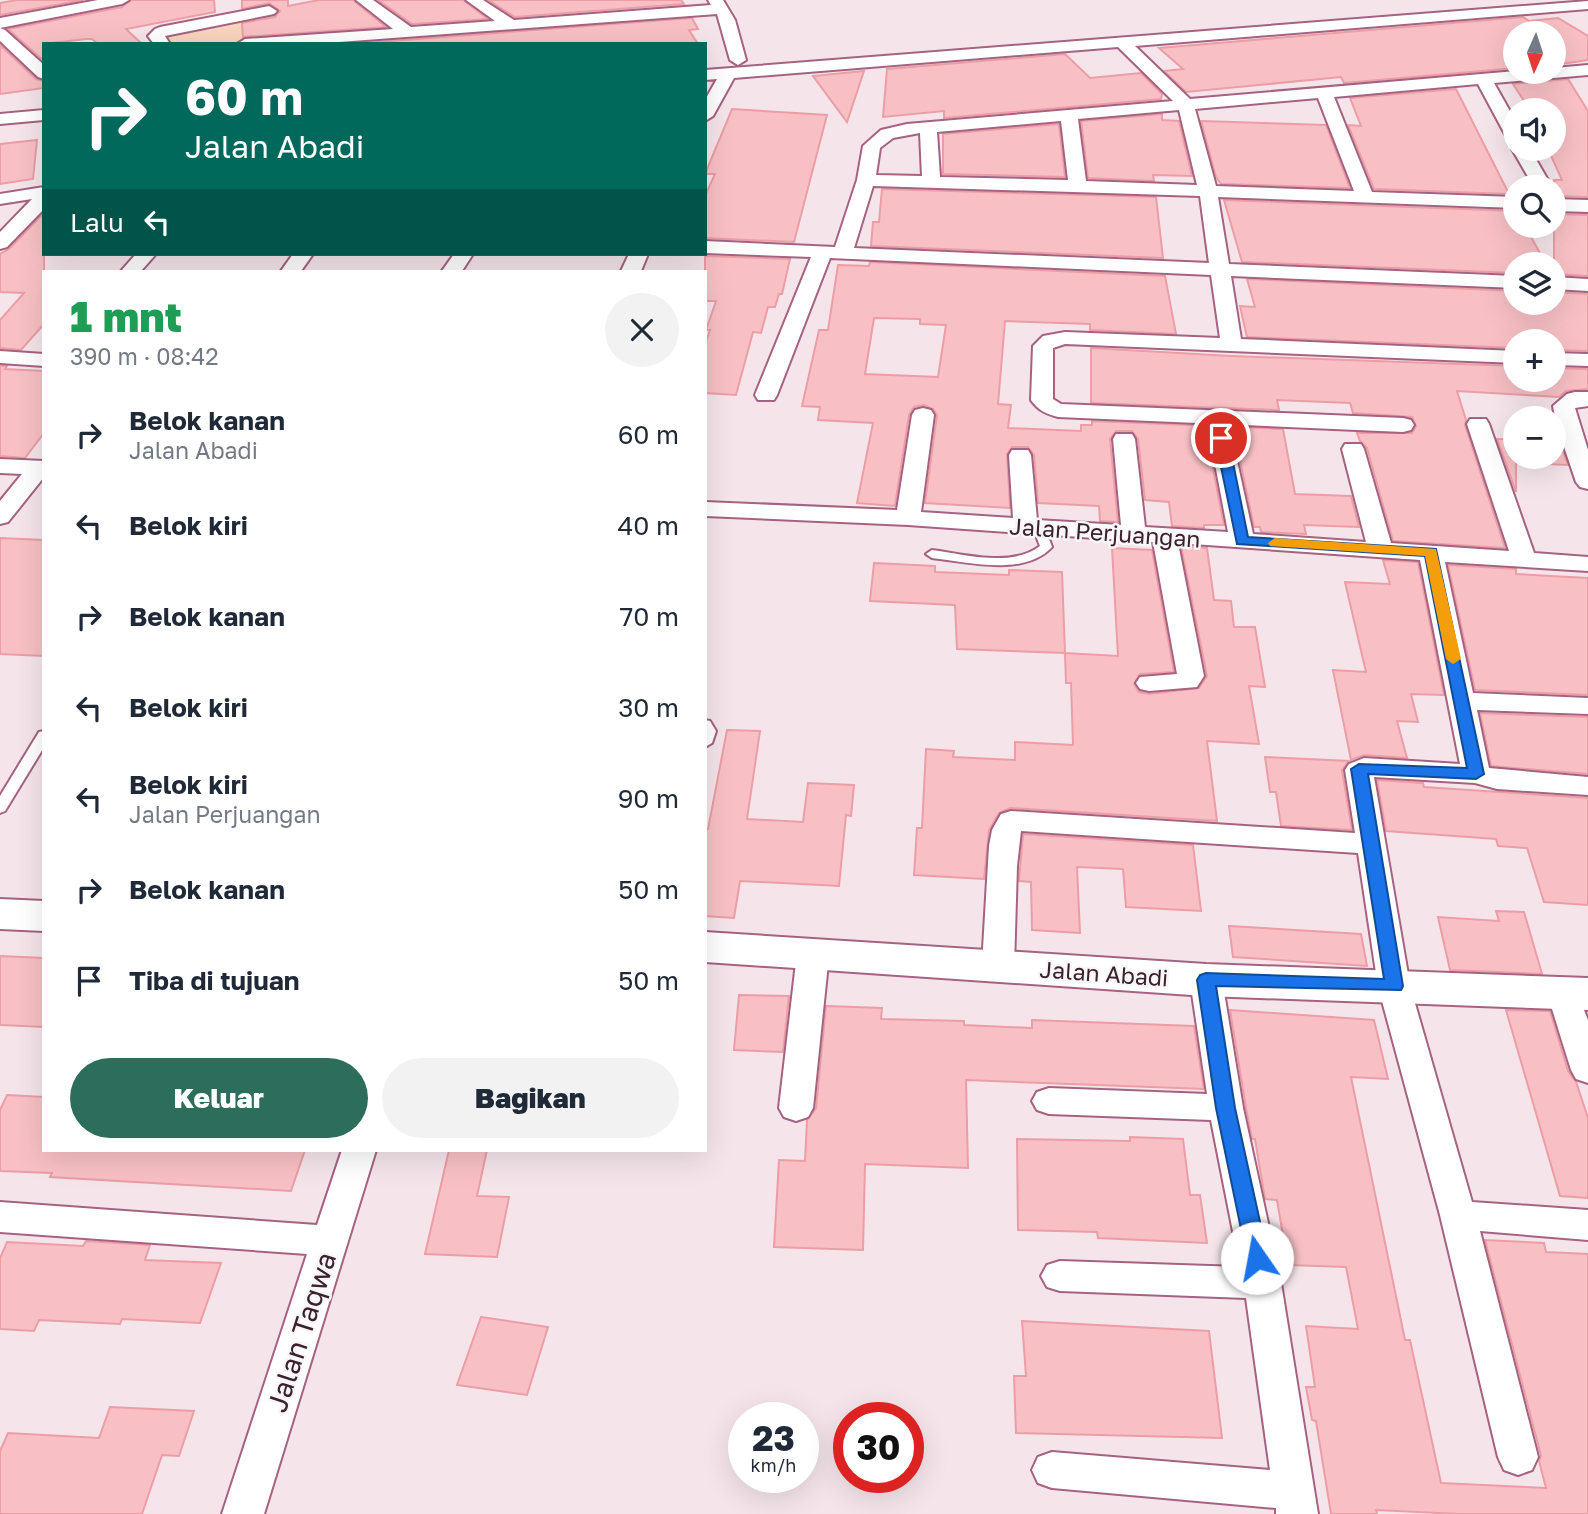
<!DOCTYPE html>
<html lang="id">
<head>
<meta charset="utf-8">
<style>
	body { margin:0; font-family:"Golos Text",sans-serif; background:#f2f2f3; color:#1f2937; height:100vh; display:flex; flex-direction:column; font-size:26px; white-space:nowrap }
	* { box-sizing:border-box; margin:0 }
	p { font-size:23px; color:#747a83 }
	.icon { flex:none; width:38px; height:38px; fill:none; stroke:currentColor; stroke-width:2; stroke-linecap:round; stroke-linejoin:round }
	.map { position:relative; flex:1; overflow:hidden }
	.sheet { position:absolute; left:42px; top:270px; width:665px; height:882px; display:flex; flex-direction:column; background:#fff; border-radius:0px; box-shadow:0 7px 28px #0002 }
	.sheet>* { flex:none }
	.hud { position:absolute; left:42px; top:42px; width:665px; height:214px; border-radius:0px; box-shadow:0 7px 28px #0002; background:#00695c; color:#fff; overflow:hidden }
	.needle { width:46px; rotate:183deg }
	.controls { position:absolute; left:1503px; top:21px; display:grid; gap:14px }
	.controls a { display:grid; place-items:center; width:63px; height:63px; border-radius:50%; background:#fff; box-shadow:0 7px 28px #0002; font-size:35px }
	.speed { position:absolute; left:728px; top:1402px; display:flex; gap:14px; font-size:35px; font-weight:700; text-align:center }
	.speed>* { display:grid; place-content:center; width:91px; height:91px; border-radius:50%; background:#fff; box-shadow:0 7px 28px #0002; line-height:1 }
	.speed small { font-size:18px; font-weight:400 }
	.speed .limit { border:10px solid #d22; background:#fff; color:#111 }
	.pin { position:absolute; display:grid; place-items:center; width:60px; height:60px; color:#fff; margin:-30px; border:4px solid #fff; border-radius:50%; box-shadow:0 2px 7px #0007 }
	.me { position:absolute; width:77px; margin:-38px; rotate:348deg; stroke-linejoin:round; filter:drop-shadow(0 0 5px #0008) }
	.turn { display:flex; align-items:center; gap:24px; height:147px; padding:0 28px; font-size:32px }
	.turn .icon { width:91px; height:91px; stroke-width:2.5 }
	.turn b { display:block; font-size:49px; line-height:60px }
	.then { display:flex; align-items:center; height:66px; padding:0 28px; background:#0003; gap:14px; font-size:26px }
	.round { display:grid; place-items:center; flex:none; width:74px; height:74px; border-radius:37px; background:#f2f2f3 }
	.head { display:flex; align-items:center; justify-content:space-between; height:119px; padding:0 28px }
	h1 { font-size:42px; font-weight:800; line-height:52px; color:#1e9e55 }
	.button { display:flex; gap:14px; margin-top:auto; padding:14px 28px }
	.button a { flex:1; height:80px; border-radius:42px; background:#2d6d5b; color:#fff; font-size:28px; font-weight:800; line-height:80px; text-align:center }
	.button a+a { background:#f2f2f3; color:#1f2937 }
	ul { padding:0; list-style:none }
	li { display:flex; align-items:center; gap:21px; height:91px; padding:0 28px }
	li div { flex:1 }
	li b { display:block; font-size:26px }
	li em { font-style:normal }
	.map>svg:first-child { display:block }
	.green { fill:#f9d4be }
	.building { fill:#f8c0c5; stroke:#ec9da6; stroke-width:2; fill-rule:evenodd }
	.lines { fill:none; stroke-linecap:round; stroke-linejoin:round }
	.lane-casing { stroke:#a66281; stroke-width:4 }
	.street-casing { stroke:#a66281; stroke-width:4 }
	.secondary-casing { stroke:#a66281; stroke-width:4 }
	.lane { fill:#fff; fill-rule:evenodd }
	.street { fill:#fff; fill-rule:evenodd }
	.secondary { fill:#fff; fill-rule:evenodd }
	.route { fill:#1a73e8; stroke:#114b97; stroke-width:2 }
	.slow { fill:#f59e0b }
	.labels { text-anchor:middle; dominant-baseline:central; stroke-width:5; stroke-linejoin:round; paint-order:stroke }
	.street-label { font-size:23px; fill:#3d202d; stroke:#f7f7f7 }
	.near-street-label { font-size:28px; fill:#3d202d; stroke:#f7f7f7 }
</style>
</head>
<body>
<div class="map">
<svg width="1588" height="1514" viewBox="0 0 1588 1514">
	<rect width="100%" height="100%" fill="#f5e5eb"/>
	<polygon class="green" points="266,12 306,39 236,44 173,44 161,33"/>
	<g class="building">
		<polygon points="17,0 83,0 0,15 0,3"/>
		<polygon points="131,0 214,0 215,12 126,29 142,44 98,44 92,39 86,39 44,44 44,61 8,29 122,7"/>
		<polygon points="242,0 288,0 288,6 319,0 353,0 386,27 243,37 242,23 275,17 280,11 269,3 242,9"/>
		<polygon points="378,0 463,0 488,19 412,24"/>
		<polygon points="488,0 681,0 684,4 515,17"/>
		<polygon points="1523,17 1529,21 1558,18 1588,36 1588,60 1554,65 1554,33 1516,33 1516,68 1344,83 1341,77 1186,92 1164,71 1183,69 1159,48"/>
		<polygon points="692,18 698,29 689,30 698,44 351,44"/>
		<polygon points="0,45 36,79 44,81 44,88 0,94"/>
		<polygon points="1065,54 1090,78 1141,73 1162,94 1161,99 944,118 944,111 883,117 887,69"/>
		<polygon points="864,71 847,122 813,76"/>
		<polygon points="1568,79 1588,111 1588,197 1554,196 1554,180 1562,180 1548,149 1554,149 1554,110 1530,110 1513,84"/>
		<polygon points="1456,89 1509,194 1374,189 1348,125 1361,126 1350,98"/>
		<polygon points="732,109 827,115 794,242 705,238 705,196 715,174 705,174"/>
		<polygon points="1162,114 1162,120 1179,121 1192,176 1153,175 1154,181 1088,178 1081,121"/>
		<polygon points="1201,121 1326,125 1350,188 1221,184 1216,177"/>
		<polygon points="1059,124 1065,177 943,174 943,134"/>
		<polygon points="37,140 33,179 0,184 0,144"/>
		<polygon points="882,189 1156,197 1163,258 871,246 873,222 879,222"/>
		<polygon points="1224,200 1516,211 1516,226 1525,226 1546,264 1516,264 1516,273 1242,262"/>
		<polygon points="44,213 44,324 21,350 0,348 0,320 24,293 0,292 0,254 9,249"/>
		<polygon points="1554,214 1588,215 1588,276 1554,274"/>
		<polygon points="705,256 790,259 782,294 779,294 775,307 768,307 761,333 753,332 736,395 705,393 705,345 710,330 706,330 716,301 705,301"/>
		<path d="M870,262L1165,276L1176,334L1090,330V324L1005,321L998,404L1011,405L1008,428L1081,431V425H1092V421L1283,429L1295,494L1351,496L1359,527L1304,525L1306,534L1261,532L1260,527H1254L1235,437L1229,430H1213L1207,438L1224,525H1204V528L1172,526L1169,502L1145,500L1138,439L1132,431H1116L1110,439L1118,522L1100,521L1099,506L1038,503L1034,455L1028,447H1012L1007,454L1010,508L925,503L937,415L933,409L924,405L914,407L909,415L895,506L857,503L873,423L818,420L820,407L802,406L819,330H828L838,265L869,266ZM874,318L920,319V324L946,325L938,377L865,374Z"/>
		<polygon points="1247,279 1516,291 1516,303 1554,303 1554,292 1588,294 1588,351 1554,350 1554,341 1516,341 1516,348 1247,337 1240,306 1255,307"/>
		<polygon points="1091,348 1231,356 1516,366 1516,380 1554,380 1554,368 1588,369 1588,389 1566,391 1559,397 1457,391 1466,420 1465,425 1505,548 1393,541 1367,448 1360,441 1357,433 1412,433 1416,426 1412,417 1353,413 1350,403 1277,400 1279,410 1091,403"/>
		<polygon points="0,366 7,366 5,369 44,371 44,433 25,458 0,456"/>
		<polygon points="1497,439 1516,439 1516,457 1554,457 1554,441 1559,442 1568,465 1516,463 1516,492"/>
		<polygon points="0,538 44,540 44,656 0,654"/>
		<polygon points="1181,546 1207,548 1214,600 1231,601 1234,627 1255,627 1265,687 1249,686 1259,744 1207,741 1217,821 1010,808 999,813 989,830 984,879 914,875 917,828 922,828 926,749 954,751 953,757 1015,760 1015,742 1073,745 1071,683 1066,683 1065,653 1118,656 1112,548 1152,550 1174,672 1140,674 1134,684 1139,692 1149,694 1199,688 1207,676"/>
		<polygon points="1383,560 1418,562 1444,695 1411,694 1418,722 1397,721 1407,758 1364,755 1351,760 1333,670 1366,672 1345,582 1390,584"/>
		<polygon points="874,563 935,566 935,572 1009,575 1009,570 1062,572 1065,653 957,649 955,605 870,601"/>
		<polygon points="1448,565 1516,569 1516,574 1588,578 1588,695 1475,690"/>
		<polygon points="1480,713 1588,717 1588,774 1491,766"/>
		<polygon points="727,730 760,731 747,819 803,822 808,783 854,785 851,816 846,815 839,886 740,881 734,918 705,916 705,829 708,829"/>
		<polygon points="1265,757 1349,761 1342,770 1352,830 1281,826 1276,792 1270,792"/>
		<polygon points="1377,780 1423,783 1424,787 1588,798 1588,905 1544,902 1527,848 1498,846 1496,839 1386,831"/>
		<polygon points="1023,834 1193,845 1201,911 1126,907 1123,869 1077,867 1080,933 1032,930 1031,882 1019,881"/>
		<polygon points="1496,911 1524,912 1542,974 1450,970 1438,917 1499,921"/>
		<polygon points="1229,926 1361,934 1367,966 1233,957"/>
		<polygon points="0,956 44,958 44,1027 0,1025"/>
		<polygon points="739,995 789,996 783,1052 734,1050"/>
		<polygon points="826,1006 882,1008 881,1019 964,1021 964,1025 1032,1028 1032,1020 1194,1026 1204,1089 966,1080 968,1168 865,1164 863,1250 774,1247 779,1160 805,1161 807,1120 816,1108"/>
		<polygon points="1230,1010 1374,1020 1388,1079 1351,1077 1405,1340 1410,1340 1441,1483 1546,1488 1539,1461 1541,1456 1485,1240 1544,1243 1546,1252 1588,1254 1588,1514 1459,1514 1376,1510 1377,1514 1331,1514 1316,1421 1312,1420 1306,1387 1315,1387 1306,1326 1358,1329 1346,1267 1288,1265 1277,1200 1265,1199 1255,1139 1252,1139 1246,1108"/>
		<polygon points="1506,1010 1550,1011 1568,1071 1576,1082 1588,1118 1588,1198 1560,1196"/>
		<polygon points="7,1095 44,1097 44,1150 305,1150 291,1191 50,1177 52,1173 0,1171 0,1110"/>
		<polygon points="1130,1137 1183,1139 1190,1195 1200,1195 1207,1243 1098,1238 1097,1232 1018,1230 1017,1139 1130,1141"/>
		<polygon points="449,1150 487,1150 477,1196 509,1197 497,1257 425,1254"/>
		<polygon points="86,1241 150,1245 145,1260 221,1263 200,1323 122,1319 120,1324 39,1320 34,1331 0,1329 0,1258 7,1242 83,1246"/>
		<polygon points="481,1317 548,1327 527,1395 457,1385"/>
		<polygon points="1022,1321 1209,1331 1222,1438 1016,1433 1014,1376 1026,1376"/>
		<polygon points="110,1407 194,1411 179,1456 162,1455 142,1514 0,1514 0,1451 8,1433 99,1438"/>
	</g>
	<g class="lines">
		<g class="lane-casing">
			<g id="lane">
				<path d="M1039,524L1045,528L1052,547C1024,577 968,562 932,558L926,554L932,550C964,554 1011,568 1040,546L1033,528Z"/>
				<polygon points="705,720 710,721 716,731 712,743 705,747"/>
				<polygon points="44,731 44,747 5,811 0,813 0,796 39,732"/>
			</g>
		</g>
		<g class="street-casing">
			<g id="street">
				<polygon points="98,0 129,0 122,4 0,28 0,18"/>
				<polygon points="356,0 373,0 411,27 495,21 466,0 483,0 514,20 711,5 708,0 723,0 735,20 746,60 738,65 730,60 717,14 312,44 237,44 245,39 393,29"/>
				<path d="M1588,1V9L1135,46L1190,99L1516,71L1554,72V68L1588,65V75L1494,83L1516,122V143L1507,138L1478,84L1334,97L1372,192L1516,197V208L1218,197L1229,264L1516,276V288L1231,276L1241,339L1516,351V363L1065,344L1053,348V399L1061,404L1403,418L1411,420L1414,425L1411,430L1403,432L1058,417C1046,414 1038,410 1031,400L1033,346L1043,336L1065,332L1220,338L1211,275L830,258L777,395L774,400H758L755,395L811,257L705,253V241L835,247L857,180L863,146L881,130L907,124L1173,101L1118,47L734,78L713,116L705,121V100L717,79L705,80V70ZM1318,98L1354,191L1216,186L1195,109ZM1179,110L1197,185L1086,181L1078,119ZM1061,121L1068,180L940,177L937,132ZM920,133L922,176L876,175L880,148L893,138ZM873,186L1200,196L1209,263L854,248Z"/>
				<polygon points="269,6 277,11 274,14 165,36 170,44 154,44 148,36 155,29 160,27"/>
				<polygon points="0,28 5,30 44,65 44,79 38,77 0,41"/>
				<polygon points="44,110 44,120 0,124 0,114"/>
				<polygon points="1515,145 1516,149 1530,149 1552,187 1534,187 1512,149"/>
				<polygon points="44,187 44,209 7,247 0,249 0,232 32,199 0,204 0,194"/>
				<polygon points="1554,199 1588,200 1588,212 1554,211"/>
				<polygon points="136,254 156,254 141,271 121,271"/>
				<polygon points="293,254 313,254 301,271 281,271"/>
				<polygon points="454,254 473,254 462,271 442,271"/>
				<polygon points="629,254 648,254 641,271 621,271"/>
				<polygon points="1554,277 1588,279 1588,291 1554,289"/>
				<polygon points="0,351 44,354 44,366 0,363"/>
				<polygon points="1554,353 1588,354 1588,366 1554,365"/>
				<polygon points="1575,392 1588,392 1588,406 1575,408 1588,450 1588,489 1580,487 1576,482 1556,423 1553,406 1567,394"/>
				<polygon points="923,408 931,410 934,415 921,512 1013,518 1009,455 1012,450 1028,450 1031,455 1037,520 1121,525 1113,439 1116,434 1132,434 1135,439 1145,527 1228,532 1210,438 1213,433 1229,433 1232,438 1253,534 1366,542 1342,449 1345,444 1361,444 1364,449 1391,543 1509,551 1467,424 1470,419 1486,419 1489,424 1534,553 1588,557 1588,571 1445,562 1473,693 1588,698 1588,714 1477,710 1489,768 1588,777 1588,795 1497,789 1475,783 1374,777 1410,986 1472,1202 1588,1210 1588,1240 1480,1231 1538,1457 1532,1470 1518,1475 1504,1470 1498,1457 1440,1215 1378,986 1358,853 1021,831 1017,866 1014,966 1009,974 998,977 987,974 982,966 989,846 992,830 1001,814 1011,811 1355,833 1345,770 1349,764 1364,758 1460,764 1420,560 1178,543 1204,676 1197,687 1149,691 1140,689 1136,683 1140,677 1177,674 1153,542 908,525 705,516 705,502 897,510 912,415 915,410"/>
				<polygon points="0,459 44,461 44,477 8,522 0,524 0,501 22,474 0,473"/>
				<polygon points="813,943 824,946 829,954 813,1108 808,1117 796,1121 784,1117 779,1108 797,954 802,946"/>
				<polygon points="1206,969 1217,972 1222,980 1243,1108 1281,1283 1318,1514 1276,1514 1276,1508 1052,1488 1038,1483 1032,1470 1038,1457 1052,1452 1270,1470 1246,1298 1060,1291 1047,1287 1041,1276 1047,1265 1060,1261 1240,1267 1211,1120 1049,1114 1037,1110 1032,1101 1037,1092 1049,1088 1207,1094 1190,980 1195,972"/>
				<polygon points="1563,981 1574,985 1588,1020 1588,1083 1576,1079 1571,1070 1547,993 1552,985"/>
				<polygon points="342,1150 376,1150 264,1514 222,1514 307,1254 0,1232 0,1202 317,1225"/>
			</g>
		</g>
		<g class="secondary-casing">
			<g id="secondary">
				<polygon points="0,899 44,901 44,931 0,929"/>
				<polygon points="705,932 1206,964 1588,978 1588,1010 1206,996 705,962"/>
			</g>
		</g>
		<use href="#lane" class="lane"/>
		<use href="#street" class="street"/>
		<use href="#secondary" class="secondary"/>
	</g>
	<polygon class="route" points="1221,434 1228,438 1248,537 1436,549 1484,774 1476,779 1368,774 1403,986 1401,990 1216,986 1235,1108 1268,1258 1265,1264 1257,1267 1250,1264 1247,1258 1216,1108 1197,980 1200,975 1206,973 1384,979 1351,769 1359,764 1467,768 1425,556 1237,544 1215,438"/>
	<polygon class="slow" points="1275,538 1436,549 1461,659 1453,664 1446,659 1425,556 1270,546 1268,543"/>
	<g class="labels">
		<g class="street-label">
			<text transform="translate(1105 532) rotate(4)">Jalan Perjuangan</text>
			<text transform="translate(1104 973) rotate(4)">Jalan Abadi</text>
		</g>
		<g class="near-street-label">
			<text transform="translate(301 1332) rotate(-72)">Jalan Taqwa</text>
		</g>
	</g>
</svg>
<div class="controls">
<a><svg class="needle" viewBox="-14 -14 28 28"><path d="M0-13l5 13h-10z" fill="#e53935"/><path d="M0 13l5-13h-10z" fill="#747a83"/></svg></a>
<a><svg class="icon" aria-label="sound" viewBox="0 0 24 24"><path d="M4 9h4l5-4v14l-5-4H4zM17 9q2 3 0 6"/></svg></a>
<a><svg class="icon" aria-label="search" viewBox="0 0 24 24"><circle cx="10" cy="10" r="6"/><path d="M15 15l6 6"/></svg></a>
<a><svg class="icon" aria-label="layers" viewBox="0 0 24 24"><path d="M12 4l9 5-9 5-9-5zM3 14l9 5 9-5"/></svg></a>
<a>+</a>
<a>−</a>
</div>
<div class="speed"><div>23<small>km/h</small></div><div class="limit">30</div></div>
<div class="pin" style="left:1221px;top:438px;background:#d93025"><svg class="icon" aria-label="arrive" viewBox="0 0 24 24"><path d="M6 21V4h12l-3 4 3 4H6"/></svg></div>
<svg class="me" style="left:1257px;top:1258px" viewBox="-20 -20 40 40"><circle r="19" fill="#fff"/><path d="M0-13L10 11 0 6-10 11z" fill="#1a73e8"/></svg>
<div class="hud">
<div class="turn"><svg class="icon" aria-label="right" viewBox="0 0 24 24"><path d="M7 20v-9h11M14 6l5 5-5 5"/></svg><div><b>60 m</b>Jalan Abadi</div></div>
<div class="then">Lalu<svg class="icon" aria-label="left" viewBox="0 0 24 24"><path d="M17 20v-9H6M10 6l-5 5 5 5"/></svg></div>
</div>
<section class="sheet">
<div class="head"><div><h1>1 mnt</h1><p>390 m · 08:42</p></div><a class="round"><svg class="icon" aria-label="close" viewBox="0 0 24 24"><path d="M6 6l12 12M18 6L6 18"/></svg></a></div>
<ul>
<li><svg class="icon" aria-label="right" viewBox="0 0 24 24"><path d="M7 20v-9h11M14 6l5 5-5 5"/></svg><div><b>Belok kanan</b><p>Jalan Abadi</p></div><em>60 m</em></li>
<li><svg class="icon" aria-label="left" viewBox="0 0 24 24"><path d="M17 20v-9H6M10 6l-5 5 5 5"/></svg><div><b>Belok kiri</b></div><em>40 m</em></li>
<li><svg class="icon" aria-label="right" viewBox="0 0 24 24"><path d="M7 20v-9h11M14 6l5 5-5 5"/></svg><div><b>Belok kanan</b></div><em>70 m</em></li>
<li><svg class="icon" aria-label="left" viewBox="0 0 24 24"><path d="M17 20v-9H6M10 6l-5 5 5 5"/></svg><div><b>Belok kiri</b></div><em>30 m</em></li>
<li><svg class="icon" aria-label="left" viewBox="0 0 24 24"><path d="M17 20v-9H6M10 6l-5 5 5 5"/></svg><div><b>Belok kiri</b><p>Jalan Perjuangan</p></div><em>90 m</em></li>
<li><svg class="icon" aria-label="right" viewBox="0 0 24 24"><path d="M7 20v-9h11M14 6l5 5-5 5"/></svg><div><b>Belok kanan</b></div><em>50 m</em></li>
<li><svg class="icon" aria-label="arrive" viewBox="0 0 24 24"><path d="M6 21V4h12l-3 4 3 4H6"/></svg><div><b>Tiba di tujuan</b></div><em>50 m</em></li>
</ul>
<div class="button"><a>Keluar</a><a>Bagikan</a></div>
</section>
</div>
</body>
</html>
